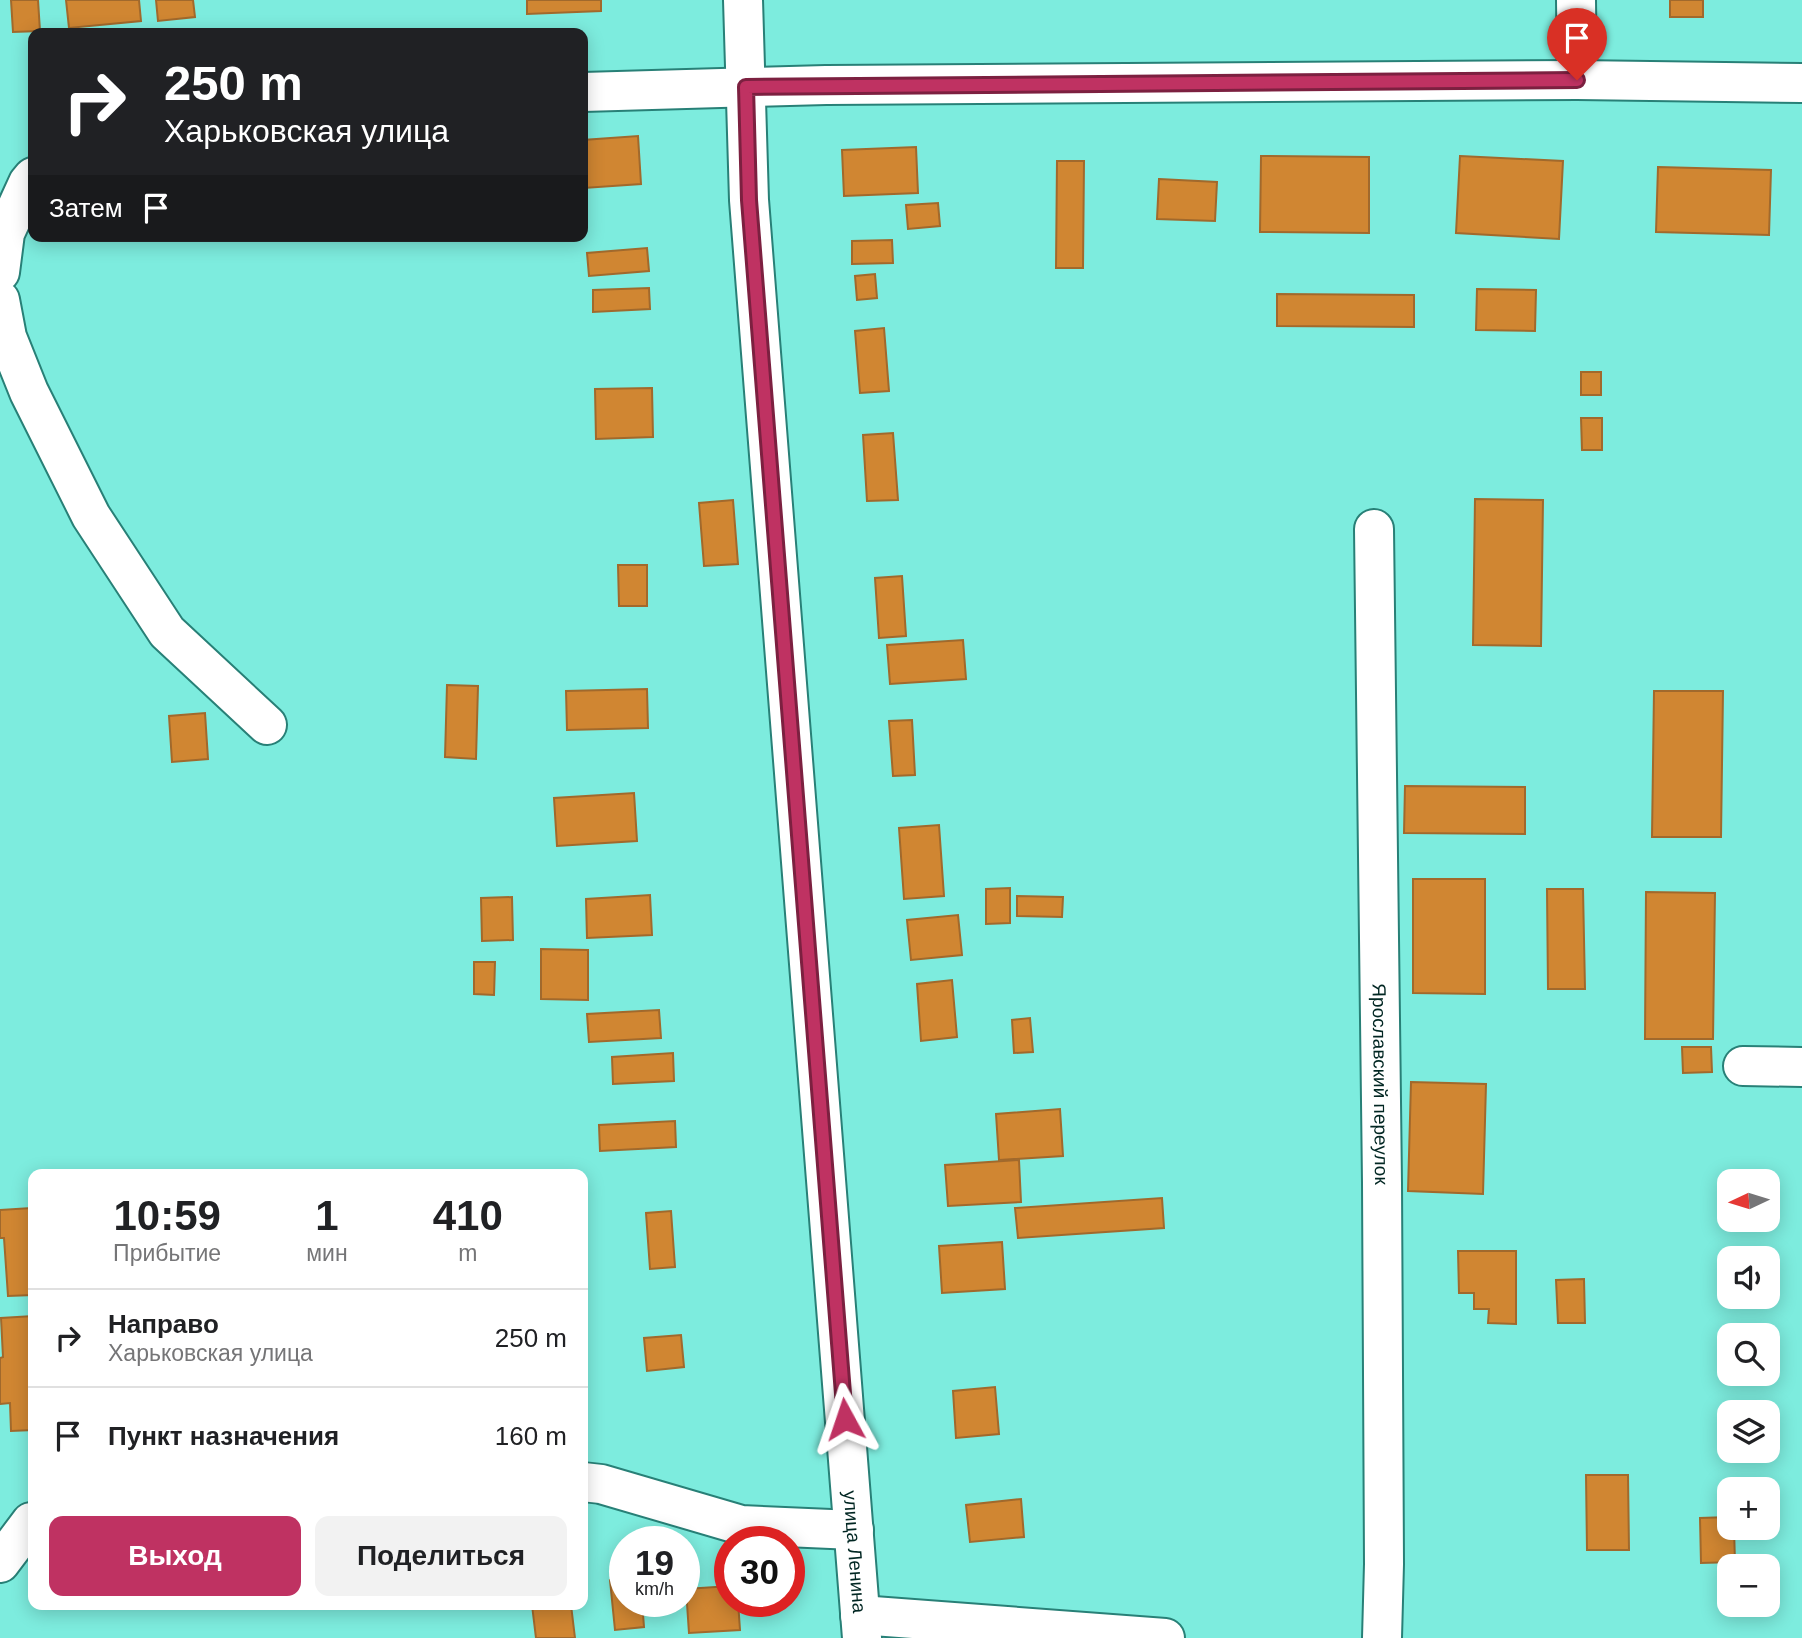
<!DOCTYPE html>
<html lang="ru">
<head>
<meta charset="utf-8">
<style>
	body { margin:0; font-family:Arial,sans-serif; background:#f2f2f2; color:#202124; height:100vh; display:flex; flex-direction:column; font-size:26px; white-space:nowrap }
	* { box-sizing:border-box; margin:0 }
	p { font-size:23px; color:#757577 }
	.icon { flex:none; width:38px; height:38px; fill:none; stroke:currentColor; stroke-width:2; stroke-linecap:round; stroke-linejoin:round }
	.map { position:relative; flex:1; overflow:hidden }
	.sheet { position:absolute; left:28px; top:1169px; width:560px; height:441px; display:flex; flex-direction:column; background:#fff; border-radius:14px; box-shadow:0 4px 18px #0003 }
	.sheet>* { flex:none }
	.banner { position:absolute; left:28px; top:28px; width:560px; height:214px; border-radius:14px; box-shadow:0 4px 18px #0003; background:#202124; color:#fff; overflow:hidden }
	.needle { width:46px; rotate:266deg }
	.controls { position:absolute; left:1717px; top:1169px; display:grid; gap:14px }
	.controls a { display:grid; place-items:center; width:63px; height:63px; border-radius:14px; background:#fff; box-shadow:0 4px 18px #0003; font-size:35px }
	.speed { position:absolute; left:609px; top:1526px; display:flex; gap:14px; font-size:35px; font-weight:700; text-align:center }
	.speed>* { display:grid; place-content:center; width:91px; height:91px; border-radius:50%; background:#fff; box-shadow:0 4px 18px #0003; line-height:1 }
	.speed small { font-size:18px; font-weight:400 }
	.speed .limit { border:10px solid #d22; background:#fff; color:#111 }
	.pin { position:absolute; display:grid; place-items:center; width:60px; height:60px; color:#fff; margin:-72px -30px; border-radius:50% 50% 50% 0; rotate:-45deg; box-shadow:0 0 7px #0007 }
	.pin .icon { rotate:45deg }
	.me { position:absolute; width:77px; margin:-38px; rotate:355deg; stroke-linejoin:round; filter:drop-shadow(0 0 5px #0008) }
	.turn { display:flex; align-items:center; gap:24px; height:147px; padding:0 21px; font-size:32px }
	.turn .icon { width:91px; height:91px; stroke-width:2.5 }
	.turn b { display:block; font-size:49px; line-height:60px }
	.then { display:flex; align-items:center; height:66px; padding:0 21px; background:#0003; gap:14px; font-size:26px }
	.eta { display:flex; justify-content:space-evenly; align-items:center; height:119px; text-align:center }
	.eta b { font-size:42px; font-weight:700; line-height:49px }
	.cta { display:flex; gap:14px; margin-top:auto; padding:14px 21px }
	.cta a { flex:1; height:80px; border-radius:14px; background:#bf3262; color:#fff; font-size:28px; font-weight:700; line-height:80px; text-align:center }
	.cta a+a { background:#f2f2f2; color:#202124 }
	ul { padding:0; list-style:none }
	li { display:flex; align-items:center; gap:21px; height:98px; padding:0 21px; border-top:2px solid #e0e0e0 }
	li div { flex:1 }
	li b { display:block; font-size:26px }
	li em { font-style:normal }
	.map>svg:first-child { display:block }
	.building { fill:#d08632; stroke:#a1692c; stroke-width:2 }
	.lines { fill:none; stroke-linecap:round; stroke-linejoin:round }
	.minor-casing { stroke:#288077; stroke-width:42 }
	.minor { stroke:#fff; stroke-width:38 }
	.route-casing { stroke:#7c2040; stroke-width:18 }
	.route { stroke:#bf3262; stroke-width:12 }
	.labels { text-anchor:middle; dominant-baseline:central; stroke-width:5; stroke-linejoin:round; paint-order:stroke }
	.street-label { font-size:19px; fill:#012622; stroke:#8bf9eb }
</style>
</head>
<body>
<div class="map">
<svg width="1802" height="1638" viewBox="0 0 1802 1638">
	<rect width="100%" height="100%" fill="#7decde"/>
	<g class="building">
		<polygon points="11,0 38,0 40,31 13,32"/>
		<polygon points="66,0 139,0 141,21 69,28"/>
		<polygon points="156,0 193,0 195,17 158,21"/>
		<polygon points="527,0 601,0 601,11 527,14"/>
		<rect x="1670" y="0" width="33" height="17"/>
		<polygon points="638,136 641,184 584,188 583,140"/>
		<polygon points="916,147 918,193 844,196 842,150"/>
		<polygon points="1261,156 1369,157 1369,233 1260,232"/>
		<polygon points="1460,156 1563,161 1559,239 1456,233"/>
		<polygon points="1057,161 1084,161 1083,268 1056,268"/>
		<polygon points="1658,167 1771,170 1769,235 1656,232"/>
		<polygon points="1159,179 1217,182 1215,221 1157,219"/>
		<polygon points="938,203 940,226 908,229 906,205"/>
		<polygon points="892,240 893,263 852,264 852,241"/>
		<polygon points="647,248 649,271 589,276 587,253"/>
		<polygon points="875,274 877,298 857,300 855,276"/>
		<polygon points="649,288 650,309 593,312 593,290"/>
		<polygon points="1477,289 1536,290 1535,331 1476,330"/>
		<polygon points="1277,294 1414,295 1414,327 1277,326"/>
		<polygon points="884,328 889,391 860,393 855,331"/>
		<rect x="1581" y="372" width="20" height="23"/>
		<polygon points="652,388 653,437 596,439 595,389"/>
		<polygon points="1581,418 1602,418 1602,450 1582,450"/>
		<polygon points="893,433 898,500 867,501 863,435"/>
		<polygon points="1475,499 1543,500 1541,646 1473,645"/>
		<polygon points="733,500 738,564 704,566 699,503"/>
		<polygon points="618,565 647,565 647,606 619,606"/>
		<polygon points="902,576 906,636 879,638 875,578"/>
		<polygon points="963,640 966,679 890,684 887,645"/>
		<polygon points="447,685 478,686 476,759 445,757"/>
		<polygon points="647,689 648,728 567,730 566,691"/>
		<polygon points="1654,691 1723,691 1721,837 1652,837"/>
		<polygon points="205,713 208,759 172,762 169,716"/>
		<polygon points="912,720 915,775 893,776 889,721"/>
		<polygon points="1405,786 1525,787 1525,834 1404,833"/>
		<polygon points="634,793 637,841 557,846 554,798"/>
		<polygon points="939,825 944,896 904,899 899,828"/>
		<polygon points="1413,879 1485,879 1485,994 1413,993"/>
		<polygon points="1010,888 1010,923 986,924 986,889"/>
		<polygon points="1547,889 1583,889 1585,989 1548,989"/>
		<polygon points="1646,892 1715,893 1713,1039 1645,1039"/>
		<polygon points="650,895 652,935 587,938 586,899"/>
		<polygon points="1017,896 1063,897 1062,917 1017,916"/>
		<polygon points="512,897 513,940 482,941 481,898"/>
		<polygon points="958,915 962,955 911,960 907,920"/>
		<polygon points="541,949 588,950 588,1000 541,999"/>
		<polygon points="474,962 495,962 494,995 474,994"/>
		<polygon points="952,980 957,1037 921,1041 917,984"/>
		<polygon points="659,1010 661,1038 589,1042 587,1014"/>
		<polygon points="1030,1018 1033,1052 1014,1053 1012,1020"/>
		<polygon points="1682,1047 1711,1047 1712,1072 1683,1073"/>
		<polygon points="673,1053 674,1081 613,1084 612,1057"/>
		<polygon points="1411,1082 1486,1084 1483,1194 1408,1191"/>
		<polygon points="1060,1109 1063,1156 999,1160 996,1114"/>
		<polygon points="675,1121 676,1147 600,1151 599,1125"/>
		<polygon points="1019,1160 1021,1202 948,1206 945,1165"/>
		<polygon points="1162,1198 1164,1228 1018,1238 1015,1208"/>
		<polygon points="31,1208 33,1295 8,1296 4,1238 0,1238 0,1210"/>
		<polygon points="671,1211 675,1267 650,1269 646,1213"/>
		<polygon points="1002,1242 1005,1289 942,1293 939,1246"/>
		<polygon points="1458,1251 1516,1251 1516,1324 1488,1323 1489,1309 1474,1309 1474,1293 1459,1293"/>
		<polygon points="1584,1279 1585,1323 1558,1323 1556,1280"/>
		<polygon points="33,1316 33,1430 11,1431 10,1403 0,1404 0,1358 3,1357 1,1318"/>
		<polygon points="681,1335 684,1367 647,1371 644,1338"/>
		<polygon points="995,1387 999,1434 956,1438 953,1391"/>
		<polygon points="1586,1475 1628,1475 1629,1550 1587,1550"/>
		<polygon points="1021,1499 1024,1537 970,1542 966,1505"/>
		<polygon points="1729,1517 1729,1528 1734,1528 1735,1562 1701,1563 1700,1518"/>
		<polygon points="625,1578 625,1601 642,1601 644,1627 615,1630 610,1580"/>
		<polygon points="730,1586 730,1601 738,1601 740,1630 689,1633 686,1589"/>
		<polygon points="532,1605 571,1605 575,1638 536,1638"/>
	</g>
	<g class="lines">
		<g class="minor-casing">
			<g id="minor">
				<path id="s1" d="M743,0L749,200L862,1638"/>
				<polyline points="1576,0 1577,80"/>
				<polyline points="583,92 826,85 1577,80 1802,83"/>
				<polyline points="0,272 5,233 28,183 33,177"/>
				<polyline points="0,300 7,337 29,392 91,516 167,632 267,725"/>
				<path id="s2" d="M1374,529L1382,1183L1384,1564L1382,1638"/>
				<polyline points="1743,1066 1802,1067"/>
				<polyline points="583,1482 601,1484 741,1525 854,1530"/>
				<polyline points="0,1563 31,1522"/>
				<polyline points="860,1615 1165,1638"/>
			</g>
		</g>
		<use href="#minor" class="minor"/>
	</g>
	<g class="lines">
		<g class="route-casing">
			<polyline id="route" points="845,1419 749,200 746,87 1577,80"/>
		</g>
		<use href="#route" class="route"/>
	</g>
	<g class="labels">
		<g class="street-label">
			<text stroke="none"><textPath href="#s2" startOffset="555">Ярославский переулок</textPath></text>
			<text stroke="none"><textPath href="#s1" startOffset="1556">улица Ленина</textPath></text>
		</g>
	</g>
</svg>
<div class="controls">
<a><svg class="needle" viewBox="-14 -14 28 28"><path d="M0-13l5 13h-10z" fill="#e53935"/><path d="M0 13l5-13h-10z" fill="#757577"/></svg></a>
<a><svg class="icon" aria-label="sound" viewBox="0 0 24 24"><path d="M4 9h4l5-4v14l-5-4H4zM17 9q2 3 0 6"/></svg></a>
<a><svg class="icon" aria-label="search" viewBox="0 0 24 24"><circle cx="10" cy="10" r="6"/><path d="M15 15l6 6"/></svg></a>
<a><svg class="icon" aria-label="layers" viewBox="0 0 24 24"><path d="M12 4l9 5-9 5-9-5zM3 14l9 5 9-5"/></svg></a>
<a>+</a>
<a>−</a>
</div>
<div class="speed"><div>19<small>km/h</small></div><div class="limit">30</div></div>
<div class="pin" style="left:1577px;top:80px;background:#d93025"><svg class="icon" aria-label="arrive" viewBox="0 0 24 24"><path d="M6 21V4h12l-3 4 3 4H6"/></svg></div>
<svg class="me" style="left:845px;top:1419px" viewBox="-20 -20 40 40"><path d="M0-17L14 15 0 8-14 15z" fill="#bf3262" stroke="#fff" stroke-width="4"/></svg>
<div class="banner">
<div class="turn"><svg class="icon" aria-label="right" viewBox="0 0 24 24"><path d="M7 20v-9h11M14 6l5 5-5 5"/></svg><div><b>250 m</b>Харьковская улица</div></div>
<div class="then">Затем<svg class="icon" aria-label="arrive" viewBox="0 0 24 24"><path d="M6 21V4h12l-3 4 3 4H6"/></svg></div>
</div>
<section class="sheet">
<div class="eta">
<div><b>10:59</b><p>Прибытие</p></div>
<div><b>1</b><p>мин</p></div>
<div><b>410</b><p>m</p></div>
</div>
<ul>
<li><svg class="icon" aria-label="right" viewBox="0 0 24 24"><path d="M7 20v-9h11M14 6l5 5-5 5"/></svg><div><b>Направо</b><p>Харьковская улица</p></div><em>250 m</em></li>
<li><svg class="icon" aria-label="arrive" viewBox="0 0 24 24"><path d="M6 21V4h12l-3 4 3 4H6"/></svg><div><b>Пункт назначения</b></div><em>160 m</em></li>
</ul>
<div class="cta"><a>Выход</a><a>Поделиться</a></div>
</section>
</div>
</body>
</html>
